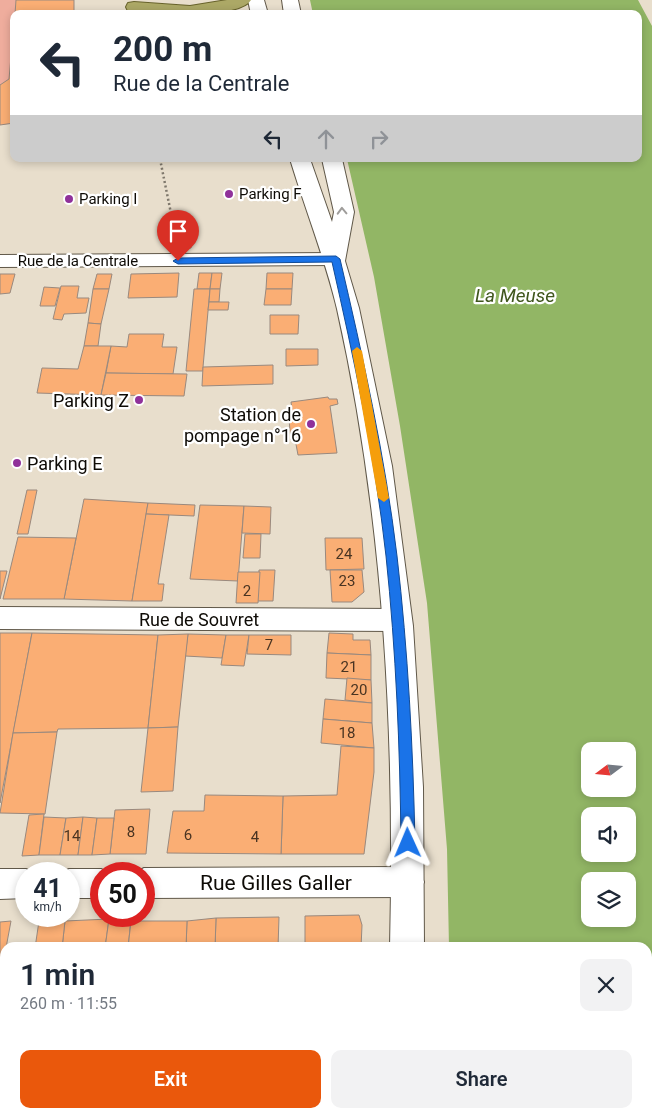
<!DOCTYPE html>
<html lang="en">
<head>
<meta charset="utf-8">
<style>
	body { margin:0; font-family:Roboto,sans-serif; background:#f2f2f3; color:#1f2937; height:100vh; display:flex; flex-direction:column; font-size:19px; white-space:nowrap }
	* { box-sizing:border-box; margin:0 }
	p { font-size:16px; color:#747a83 }
	.icon { flex:none; width:28px; height:28px; fill:none; stroke:currentColor; stroke-width:2; stroke-linecap:round; stroke-linejoin:round }
	.map { position:relative; flex:1; overflow:hidden }
	.sheet { position:absolute; left:0px; top:942px; width:652px; height:176px; display:flex; flex-direction:column; background:#fff; border-radius:15px 15px 0 0; box-shadow:0 2px 8px #0003 }
	.sheet>* { flex:none }
	.hud { position:absolute; left:10px; top:10px; width:632px; height:152px; border-radius:10px; box-shadow:0 2px 8px #0003; background:#fff; color:#1f2937; overflow:hidden }
	.needle { width:32px; rotate:254deg }
	.tools { position:absolute; left:581px; top:742px; display:grid; gap:10px }
	.tools a { display:grid; place-items:center; width:55px; height:55px; border-radius:10px; background:#fff; box-shadow:0 2px 8px #0003; font-size:25px }
	.speed { position:absolute; left:15px; top:862px; display:flex; gap:10px; font-size:25px; font-weight:700; text-align:center }
	.speed>* { display:grid; place-content:center; width:65px; height:65px; border-radius:50%; background:#fff; box-shadow:0 2px 8px #0003; line-height:1 }
	.speed small { font-size:12px; font-weight:400 }
	.speed .limit { border:8px solid #d22; background:#fff; color:#111 }
	.pin { position:absolute; display:grid; place-items:center; width:42px; height:42px; color:#fff; margin:-51px -21px; border-radius:50% 50% 50% 0; rotate:-45deg; box-shadow:0 0 5px #0007 }
	.pin .icon { rotate:45deg }
	.me { position:absolute; width:55px; margin:-28px; rotate:359deg; stroke-linejoin:round; filter:drop-shadow(0 0 4px #0008) }
	.turn { display:flex; align-items:center; gap:18px; height:105px; padding:0 20px; font-size:22px }
	.turn .icon { width:65px; height:65px; stroke-width:2.5 }
	.turn b { display:block; font-size:35px; line-height:42px }
	.lanes { display:flex; align-items:center; height:48px; padding:0 20px; background:#0003; justify-content:center; gap:25px; direction:ltr }
	.lanes .off { opacity:.35 }
	.round { display:grid; place-items:center; flex:none; width:52px; height:52px; border-radius:10px; background:#f2f2f3 }
	.summary { display:flex; align-items:center; justify-content:space-between; height:85px; padding:0 20px }
	h1 { font-size:30px; font-weight:600; line-height:38px }
	.action { display:flex; gap:10px; margin-top:auto; padding:10px 20px }
	.action a { flex:1; height:58px; border-radius:10px; background:#ea580c; color:#fff; font-size:20px; font-weight:600; line-height:58px; text-align:center }
	.action a+a { background:#f2f2f3; color:#1f2937 }
	.map>svg:first-child { display:block }
	.green { fill:#efad9d }
	.water { fill:#92b665; fill-rule:evenodd }
	.building { fill:#faae74; stroke:#99897e }
	.lines { fill:none; stroke-linecap:round; stroke-linejoin:round }
	.minor-casing { stroke:#605849; stroke-width:2 }
	.secondary-casing { stroke:#605849; stroke-width:2 }
	.trunk-casing { stroke:#68632c; stroke-width:2 }
	.path { stroke:#7f786c; stroke-width:2.5; stroke-dasharray:2 2.5; stroke-linecap:butt }
	.minor { fill:#fff; fill-rule:evenodd }
	.secondary { fill:#fff; fill-rule:evenodd }
	.trunk { fill:#aca866; fill-rule:evenodd }
	.oneway { stroke:#9f9d9b }
	.route { fill:#1a73e8; stroke:#114b97 }
	.slow { fill:#f59e0b }
	.poi-dot { fill:#90319a; stroke:#fff; stroke-width:2 }
	.labels { text-anchor:middle; dominant-baseline:central; stroke-width:4.5; stroke-linejoin:round; paint-order:stroke }
	.far-poi-label { font-size:15px; fill:#0e0b06; stroke:#fff; text-anchor:start }
	.far-street-label { font-size:15px; fill:#0e0b06; stroke:#fff }
	.number-label { font-size:15px; fill:#493422 }
	.poi-label { font-size:18px; fill:#0e0b06; stroke:#fff; text-anchor:end }
	.street-label { font-size:18px; fill:#0e0b06; stroke:#fff }
	.water-label { font-size:19px; font-style:italic; fill:#40571e; stroke:#fff }
	.near-street-label { font-size:21px; fill:#0e0b06; stroke:#fff }
</style>
</head>
<body>
<div class="map">
<svg width="652" height="1118" viewBox="0 0 652 1118">
	<rect width="100%" height="100%" fill="#e8decc"/>
	<polygon class="green" points="0,0 74,0 74,14 14,14 14,123 0,125"/>
	<path class="water" d="M310,0H638L652,26V1118H452L451,1114H648V948L449,947L447,849L427,603L400,426L374,277L347,159H639V14H313ZM590,751H628V789H590ZM590,816H628V854H590ZM590,881H628V919H590Z"/>
	<g class="building">
		<polygon points="16,0 74,0 74,14 15,14"/>
		<polygon points="14,23 14,123 0,125 0,85 9,79"/>
		<polygon points="185,233 192,233 191,248 184,248"/>
		<polygon points="179,273 177,297 128,298 131,274"/>
		<polygon points="199,273 212,273 210,289 197,289"/>
		<polygon points="212,273 222,273 220,289 210,289"/>
		<polygon points="267,273 293,273 292,289 266,289"/>
		<polygon points="0,274 15,274 10,293 0,294"/>
		<polygon points="97,274 112,274 109,289 93,289"/>
		<polygon points="61,286 79,286 77,298 89,298 86,313 64,314 62,320 53,319"/>
		<polygon points="44,287 60,288 55,306 40,306"/>
		<polygon points="93,289 109,289 101,324 88,323"/>
		<polygon points="194,289 210,289 203,367 203,371 186,371"/>
		<polygon points="210,289 220,289 219,302 209,302"/>
		<polygon points="266,289 292,289 291,305 264,305"/>
		<polygon points="209,302 229,302 228,310 208,310"/>
		<polygon points="270,315 299,315 298,334 270,334"/>
		<polygon points="88,323 101,324 98,346 84,346"/>
		<polygon points="129,334 164,334 162,347 177,347 173,374 106,373 111,346 127,347"/>
		<polygon points="84,346 111,346 101,395 37,393 42,368 78,369"/>
		<polygon points="286,349 318,349 318,365 286,366"/>
		<polygon points="273,365 273,384 202,386 203,367"/>
		<polygon points="106,373 187,374 184,396 101,395"/>
		<polygon points="328,397 329,399 337,399 338,404 330,406 337,453 298,455 295,439 291,440 288,410 292,409 291,402"/>
		<polygon points="27,490 37,490 28,534 17,534"/>
		<polygon points="84,499 148,503 132,601 64,599"/>
		<polygon points="148,503 195,505 194,516 146,514"/>
		<polygon points="200,505 244,506 238,581 190,579"/>
		<polygon points="244,506 271,507 270,534 242,533"/>
		<polygon points="146,514 169,515 158,584 164,584 162,601 132,601"/>
		<polygon points="245,534 261,534 260,558 243,558"/>
		<polygon points="18,537 76,538 64,599 3,599"/>
		<polygon points="325,538 362,538 364,569 326,570"/>
		<polygon points="259,570 275,570 273,601 257,601"/>
		<polygon points="330,570 362,570 364,592 352,602 332,602"/>
		<polygon points="0,571 7,571 0,599"/>
		<polygon points="238,572 260,572 258,603 236,603"/>
		<polygon points="0,633 32,633 0,803"/>
		<polygon points="32,633 158,635 148,728 58,729 57,732 13,733"/>
		<polygon points="329,633 353,634 353,640 370,640 371,655 327,653"/>
		<polygon points="188,634 226,635 222,658 185,656"/>
		<polygon points="188,634 178,727 148,728 158,635"/>
		<polygon points="226,635 249,635 244,666 221,665"/>
		<polygon points="249,635 291,635 291,655 247,654"/>
		<polygon points="327,653 371,655 371,680 326,678"/>
		<polygon points="347,678 371,680 372,703 345,700"/>
		<polygon points="325,699 372,703 372,723 323,719"/>
		<polygon points="323,719 372,723 374,748 321,743"/>
		<polygon points="178,727 173,791 141,792 148,728"/>
		<polygon points="57,732 45,814 0,813 13,733"/>
		<polygon points="341,746 374,748 374,772 364,854 281,854 283,796 337,795"/>
		<polygon points="205,795 283,796 281,854 167,853 173,811 204,811"/>
		<polygon points="150,809 146,854 110,854 115,810"/>
		<polygon points="44,814 39,855 22,856 29,815"/>
		<polygon points="44,817 66,818 60,855 39,855"/>
		<polygon points="83,817 78,855 60,855 66,818"/>
		<polygon points="83,817 97,818 92,855 78,855"/>
		<polygon points="97,818 114,818 110,854 92,855"/>
		<polygon points="359,915 362,925 361,948 305,948 305,916"/>
		<polygon points="279,917 278,948 215,948 216,918"/>
		<polygon points="216,918 215,948 186,948 187,921"/>
		<polygon points="109,919 105,948 62,948 65,921"/>
		<polygon points="109,919 131,919 128,948 105,948"/>
		<polygon points="11,921 3,964 0,964 0,922"/>
		<polygon points="39,921 65,921 62,948 35,948"/>
		<polygon points="131,921 187,921 186,948 128,948"/>
		<rect x="0" y="1036" width="5" height="56"/>
		<polygon points="113,1114 209,1114 209,1118 112,1118"/>
		<rect x="302" y="1114" width="45" height="4"/>
	</g>
	<g class="lines">
		<g class="minor-casing">
			<g id="minor">
				<polygon points="335,253 342,255 344,259 342,263 335,265 0,267 0,255"/>
				<polygon points="0,607 398,609 407,612 410,620 407,628 398,631 0,629"/>
				<polygon points="409,867 419,872 424,882 419,892 409,897 144,898 144,874 133,874 144,868"/>
				<polygon points="0,869 26,869 36,874 26,874 26,898 0,899"/>
				<polygon points="69,869 101,869 111,874 101,874 101,898 69,898 69,874 59,874"/>
			</g>
		</g>
		<g class="secondary-casing">
			<g id="secondary">
				<polygon points="248,0 264,0 268,14 251,14"/>
				<polygon points="282,0 298,0 301,14 284,14"/>
				<path d="M290,159H310L332,222L334,212L322,159H342L354,212L345,261L359,308L392,466L413,626L423,787L424,948H390C395,733 384,519 337,309C325,258 305,209 290,159Z"/>
				<rect x="383" y="1114" width="38" height="4"/>
			</g>
		</g>
		<g class="trunk-casing">
			<path id="trunk" d="M227,0H251C239,19 149,16 128,11L126,7L128,3L134,2L190,6Z"/>
		</g>
		<polyline class="path" points="160,159 177,243"/>
		<use href="#minor" class="minor"/>
		<use href="#secondary" class="secondary"/>
		<use href="#trunk" class="trunk"/>
	</g>
	<defs><path id="oneway-chevron" d="M-2-3.5L2.5 0L-2 3.5" fill="none" stroke-width="1.6" stroke-linecap="round" stroke-linejoin="round" transform="scale(1.25)"/></defs>
	<use class="oneway" href="#oneway-chevron" transform="translate(342 211) rotate(-92)"/>
	<path class="route" d="M336,256L340,259C363,357 385,456 397,556C408,651 413,747 415,843L413,847L408,849L403,847L401,843C400,747 396,651 386,556C375,457 354,359 332,262L178,264L173,261L178,258Z"/>
	<polygon class="slow" points="357,347 362,351 389,498 384,502 378,498 352,351"/>
	<g class="poi-dot">
		<circle cx="229" cy="194" r="5"/>
		<circle cx="69" cy="199" r="5"/>
		<circle cx="139" cy="400" r="5"/>
		<circle cx="311" cy="424" r="5"/>
		<circle cx="17" cy="463" r="5"/>
	</g>
	<g class="labels">
		<g class="far-poi-label">
			<text x="239" y="194">Parking F</text>
			<text x="79" y="199">Parking I</text>
		</g>
		<g class="far-street-label">
			<text x="78" y="261">Rue de la Centrale</text>
		</g>
		<g class="number-label">
			<text x="344" y="554">24</text>
			<text x="347" y="581">23</text>
			<text x="247" y="591">2</text>
			<text x="269" y="645">7</text>
			<text x="349" y="667">21</text>
			<text x="359" y="690">20</text>
			<text x="347" y="733">18</text>
			<text x="131" y="832">8</text>
			<text x="188" y="835">6</text>
			<text x="72" y="836">14</text>
			<text x="255" y="837">4</text>
		</g>
		<g class="poi-label">
			<text x="129" y="400">Parking Z</text>
			<text x="301" y="414">Station de<tspan x="301" dy="21">pompage n°16</tspan></text>
			<text x="27" y="463" text-anchor="start">Parking E</text>
		</g>
		<g class="street-label">
			<text x="199" y="619">Rue de Souvret</text>
		</g>
		<g class="water-label">
			<text x="515" y="295">La Meuse</text>
		</g>
		<g class="near-street-label">
			<text x="276" y="883">Rue Gilles Galler</text>
		</g>
	</g>
</svg>
<div class="tools">
<a><svg class="needle" viewBox="-14 -14 28 28"><path d="M0-13l5 13h-10z" fill="#e53935"/><path d="M0 13l5-13h-10z" fill="#747a83"/></svg></a>
<a><svg class="icon" aria-label="sound" viewBox="0 0 24 24"><path d="M4 9h4l5-4v14l-5-4H4zM17 9q2 3 0 6"/></svg></a>
<a><svg class="icon" aria-label="layers" viewBox="0 0 24 24"><path d="M12 4l9 5-9 5-9-5zM3 14l9 5 9-5"/></svg></a>
</div>
<div class="speed"><div>41<small>km/h</small></div><div class="limit">50</div></div>
<div class="pin" style="left:178px;top:261px;background:#d93025"><svg class="icon" aria-label="arrive" viewBox="0 0 24 24"><path d="M6 21V4h12l-3 4 3 4H6"/></svg></div>
<svg class="me" style="left:408px;top:843px" viewBox="-20 -20 40 40"><path d="M0-17L14 15 0 8-14 15z" fill="#1a73e8" stroke="#fff" stroke-width="4"/></svg>
<div class="hud">
<div class="turn"><svg class="icon" aria-label="left" viewBox="0 0 24 24"><path d="M17 20v-9H6M10 6l-5 5 5 5"/></svg><div><b>200 m</b>Rue de la Centrale</div></div>
<div class="lanes"><svg class="icon" aria-label="left" viewBox="0 0 24 24"><path d="M17 20v-9H6M10 6l-5 5 5 5"/></svg><svg class="icon off" aria-label="ahead" viewBox="0 0 24 24"><path d="M12 20V5M6 11l6-6 6 6"/></svg><svg class="icon off" aria-label="right" viewBox="0 0 24 24"><path d="M7 20v-9h11M14 6l5 5-5 5"/></svg></div>
</div>
<section class="sheet">
<div class="summary"><div><h1>1 min</h1><p>260 m · 11:55</p></div><a class="round"><svg class="icon" aria-label="close" viewBox="0 0 24 24"><path d="M6 6l12 12M18 6L6 18"/></svg></a></div>
<div class="action"><a>Exit</a><a>Share</a></div>
</section>
</div>
</body>
</html>
